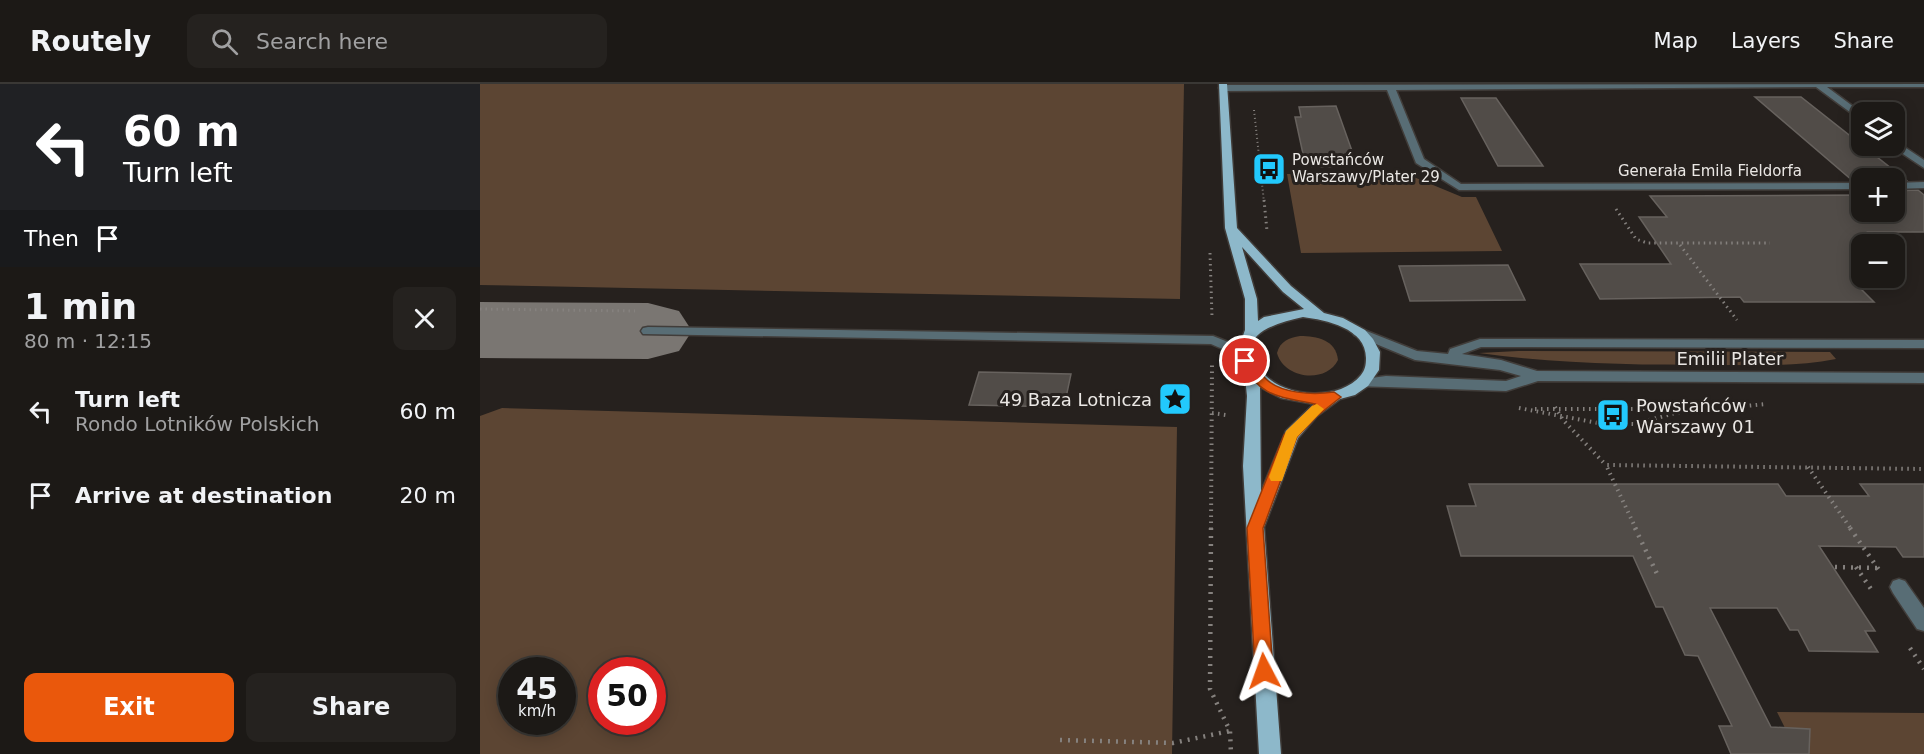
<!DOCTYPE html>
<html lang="en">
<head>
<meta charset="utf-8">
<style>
	body { margin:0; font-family:"DejaVu Sans",sans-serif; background:#25221f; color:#f1f3f6; height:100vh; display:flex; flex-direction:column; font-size:22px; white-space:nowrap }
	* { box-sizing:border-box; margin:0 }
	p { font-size:20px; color:#a0a0a1 }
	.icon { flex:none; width:33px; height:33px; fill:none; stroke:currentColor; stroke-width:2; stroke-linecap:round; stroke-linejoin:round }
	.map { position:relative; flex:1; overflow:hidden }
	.side { display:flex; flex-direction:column; background:#1c1916; width:480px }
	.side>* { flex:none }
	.top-card { background:#202124; color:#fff; overflow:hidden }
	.controls { position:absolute; left:1371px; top:18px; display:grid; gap:12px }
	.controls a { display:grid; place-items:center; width:54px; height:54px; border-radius:12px; background:#1c1916; box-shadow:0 3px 15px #0003,0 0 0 2px #3a3835; font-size:30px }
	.speed { position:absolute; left:18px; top:573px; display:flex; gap:12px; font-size:30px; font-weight:700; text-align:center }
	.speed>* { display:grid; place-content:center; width:78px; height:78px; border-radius:50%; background:#1c1916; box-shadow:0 3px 15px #0003,0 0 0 2px #3a3835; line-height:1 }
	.speed small { font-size:15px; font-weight:400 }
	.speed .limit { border:9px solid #d22; background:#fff; color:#111 }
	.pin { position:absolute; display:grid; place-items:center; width:51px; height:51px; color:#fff; margin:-26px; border:3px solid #fff; border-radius:50%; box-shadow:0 2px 6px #0007 }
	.me { position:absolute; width:66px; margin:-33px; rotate:356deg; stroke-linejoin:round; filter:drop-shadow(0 0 4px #0008) }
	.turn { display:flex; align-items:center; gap:21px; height:126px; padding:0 24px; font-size:27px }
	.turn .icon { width:78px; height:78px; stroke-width:2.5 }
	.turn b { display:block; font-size:42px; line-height:51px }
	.then { display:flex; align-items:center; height:57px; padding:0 24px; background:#0003; gap:12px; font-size:22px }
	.round { display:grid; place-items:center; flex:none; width:63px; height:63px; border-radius:12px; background:#25221f }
	.overview { display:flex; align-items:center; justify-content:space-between; height:102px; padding:0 24px }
	h1 { font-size:36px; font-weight:700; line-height:45px }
	.primary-button { display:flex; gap:12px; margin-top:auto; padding:12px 24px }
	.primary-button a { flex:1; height:69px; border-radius:12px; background:#ea580c; color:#fff; font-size:24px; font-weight:700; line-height:69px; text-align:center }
	.primary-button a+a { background:#25221f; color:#f1f3f6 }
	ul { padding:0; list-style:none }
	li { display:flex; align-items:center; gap:18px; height:84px; padding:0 24px }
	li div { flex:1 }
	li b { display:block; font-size:22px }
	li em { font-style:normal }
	header { display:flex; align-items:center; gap:36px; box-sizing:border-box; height:84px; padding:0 30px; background:#1c1916; border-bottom:2px solid #3a3835 }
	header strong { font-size:28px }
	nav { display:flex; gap:33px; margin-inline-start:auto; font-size:21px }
	.search { width:420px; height:54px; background:#25221f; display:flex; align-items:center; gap:15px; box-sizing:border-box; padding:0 21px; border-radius:12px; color:#a0a0a1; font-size:22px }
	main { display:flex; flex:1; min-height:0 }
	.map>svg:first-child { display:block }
	.green { fill:#5c4533; fill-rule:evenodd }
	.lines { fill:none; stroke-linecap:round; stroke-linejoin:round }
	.taxiway { fill:#7a7672; fill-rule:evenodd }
	.building { fill:#514c48; stroke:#67625e; stroke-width:1.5 }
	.minor-casing { stroke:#413d3a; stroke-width:3 }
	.major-casing { stroke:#413d3a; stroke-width:3 }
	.path-far3 { stroke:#85817e; stroke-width:2; stroke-dasharray:1 3; stroke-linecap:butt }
	.path-far2 { stroke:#85817e; stroke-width:3; stroke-dasharray:1.5 4; stroke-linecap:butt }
	.path-far1 { stroke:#85817e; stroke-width:4; stroke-dasharray:1.5 4.5; stroke-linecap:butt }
	.path { stroke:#85817e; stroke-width:4.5; stroke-dasharray:2 6; stroke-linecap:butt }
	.minor { fill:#586d75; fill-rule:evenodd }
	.major { fill:#8db8ca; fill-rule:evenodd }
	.route { fill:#ea580c; stroke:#983908; stroke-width:1.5 }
	.slow { fill:#f59e0b }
	.labels { text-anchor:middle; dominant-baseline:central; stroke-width:6; stroke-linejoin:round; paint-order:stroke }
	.far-poi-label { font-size:15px; fill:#eae7e4; stroke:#26211e; text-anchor:start }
	.far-street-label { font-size:15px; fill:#eae7e4; stroke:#26211e }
	.street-label { font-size:18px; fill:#eae7e4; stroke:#26211e }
	.poi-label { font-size:18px; fill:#eae7e4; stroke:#26211e; text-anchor:end }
</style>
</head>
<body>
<header>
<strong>Routely</strong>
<div class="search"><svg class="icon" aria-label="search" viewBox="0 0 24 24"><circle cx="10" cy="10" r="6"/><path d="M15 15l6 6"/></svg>Search here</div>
<nav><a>Map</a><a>Layers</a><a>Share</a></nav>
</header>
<main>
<section class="side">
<div class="top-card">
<div class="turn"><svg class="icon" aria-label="left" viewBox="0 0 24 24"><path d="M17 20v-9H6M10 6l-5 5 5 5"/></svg><div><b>60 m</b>Turn left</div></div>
<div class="then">Then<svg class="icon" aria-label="arrive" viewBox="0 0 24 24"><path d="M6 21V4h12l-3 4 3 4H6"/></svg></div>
</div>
<div class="overview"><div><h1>1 min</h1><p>80 m · 12:15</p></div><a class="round"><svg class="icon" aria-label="close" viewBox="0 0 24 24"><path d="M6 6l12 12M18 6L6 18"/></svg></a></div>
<ul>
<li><svg class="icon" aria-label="left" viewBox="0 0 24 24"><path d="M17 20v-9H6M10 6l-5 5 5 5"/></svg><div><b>Turn left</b><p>Rondo Lotników Polskich</p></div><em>60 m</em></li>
<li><svg class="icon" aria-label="arrive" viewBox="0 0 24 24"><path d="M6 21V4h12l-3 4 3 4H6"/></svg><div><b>Arrive at destination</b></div><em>20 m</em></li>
</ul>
<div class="primary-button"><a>Exit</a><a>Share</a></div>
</section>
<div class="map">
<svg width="1444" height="670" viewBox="0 0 1444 670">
	<rect width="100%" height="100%" fill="#26211e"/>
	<g class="green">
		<polygon points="0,0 704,0 700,215 0,201"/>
		<polygon points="924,89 982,113 996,113 1022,167 821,169 807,90"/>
		<path d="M820,252C837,252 856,256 858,276C846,300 804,295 797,269C800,257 809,254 820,252Z"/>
		<path d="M1038,267L1350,268L1356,275C1315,283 1274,281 1233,281C1155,281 1076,280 999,269Z"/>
		<path d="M22,324L697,343L692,670H0V332ZM82,586V638H32V586ZM172,586V638H122V586Z"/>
		<polygon points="1297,628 1444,629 1444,670 1318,670"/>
	</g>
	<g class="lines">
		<polygon class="taxiway" points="0,218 168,219 199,227 212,247 199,267 168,275 0,274"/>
	</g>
	<g class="building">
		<polygon points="1275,13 1321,13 1426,96 1382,94 1382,97 1373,97"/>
		<polygon points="981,14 1016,14 1063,82 1018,82"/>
		<polygon points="856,22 872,67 870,67 874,82 832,83 829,70 823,70 815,33 821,33 819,23"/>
		<polygon points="1438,106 1444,111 1444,148 1388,148 1401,160 1382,160 1382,194 1393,194 1403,203 1379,203 1394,218 1264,218 1260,213 1120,215 1100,180 1191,180 1159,133 1187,133 1170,112 1382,111 1382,128 1414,128 1414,107"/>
		<polygon points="1028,181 1045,216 930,217 919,182"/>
		<polygon points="499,288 591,290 584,323 489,321"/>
		<polygon points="989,400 1298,400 1306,412 1389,412 1380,400 1444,400 1444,473 1423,473 1416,463 1339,462 1395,547 1385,547 1398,568 1329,567 1318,546 1310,546 1297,524 1230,524 1291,643 1330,645 1329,670 1251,670 1239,642 1252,642 1218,572 1205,571 1183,523 1176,523 1153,472 981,472 967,422 996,422"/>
	</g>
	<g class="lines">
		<g class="minor-casing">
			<g id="minor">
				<polygon points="1444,0 1444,3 1347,3 1382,29 1382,37 1336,3 916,6 944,75 981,100 1382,99 1382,105 979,106 936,79 907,6 743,7 739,4 743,1"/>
				<polygon points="1414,56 1444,76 1444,84 1411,62 1414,62"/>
				<polygon points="1444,98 1444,104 1414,105 1414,99"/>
				<polygon points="168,243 733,252 768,266 770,269 763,274 731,260 163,250 161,247 163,244"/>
				<polygon points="879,244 937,267 968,270 970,265 1000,255 1444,256 1444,264 1001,263 982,270 1021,276 1057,287 1444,289 1444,299 1058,297 1026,307 877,302 875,299 877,296 906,292 1026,297 1041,292 1020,286 935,276 874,251 872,248 874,245"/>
				<polygon points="1419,495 1425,497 1444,524 1444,547 1437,545 1413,509 1410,503 1413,497"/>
			</g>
		</g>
		<g class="major-casing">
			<path id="major" d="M739,0H747L757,144L811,202L844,229L863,234L885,246L893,255L900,268L899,286L888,302L875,311L860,315L837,332L818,354L784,443L801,670H779L763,382L767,312L764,285L758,266L765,246V215L745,144ZM762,163L803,208L824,225L784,233L778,237L777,215ZM823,233C846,236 886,244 886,274C886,281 885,286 881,291C860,317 807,314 785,291C749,253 791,240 823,233ZM780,303L801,314L834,320L806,347L781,408Z"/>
		</g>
		<polyline class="path-far3" points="774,26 784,118"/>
		<g class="path-far2">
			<polyline points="784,116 787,147"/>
			<polyline points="1136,125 1156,155 1167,159 1290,159"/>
			<polyline points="1200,161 1257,236"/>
			<polyline points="730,169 732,233"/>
			<polyline points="0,225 155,227"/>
		</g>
		<g class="path-far1">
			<polyline points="1075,323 1083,336 1126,381"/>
			<polyline points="1039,324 1118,339 1155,340 1195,329 1286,320"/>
			<polyline points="1055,325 1177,325 1194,328"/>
			<polyline points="732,329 746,331"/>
			<polyline points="1328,383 1371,445"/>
			<polyline points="731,445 732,280"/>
			<polyline points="1156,445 1126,381 1444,385"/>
		</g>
		<g class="path">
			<polyline points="731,444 730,605 750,647 751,670"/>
			<polyline points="1155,444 1179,494"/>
			<polyline points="1370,444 1399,486"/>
			<polyline points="1355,483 1397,484"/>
			<polyline points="1376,483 1393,508"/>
			<polyline points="1430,564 1444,585"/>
			<polyline points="580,656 693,659 750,647"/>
		</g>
		<use href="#minor" class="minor"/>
		<use href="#major" class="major"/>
	</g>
	<path class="route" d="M765,273C775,276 778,287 785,294C800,310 833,311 854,308L861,313L837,332L817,353L783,444L793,587L791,593L784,596L778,593L775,587L767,444L804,351L835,320C795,312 782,313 759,277Z"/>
	<polygon class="slow" points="837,320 844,325 817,353 802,397 791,397 789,393 806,347 832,322"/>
	<defs>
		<g id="bus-square" transform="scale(1.725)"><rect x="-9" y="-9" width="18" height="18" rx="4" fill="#22c9fd" stroke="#26211e"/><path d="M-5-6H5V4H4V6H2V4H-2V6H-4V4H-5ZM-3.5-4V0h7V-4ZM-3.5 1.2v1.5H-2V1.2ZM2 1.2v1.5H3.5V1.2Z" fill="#111"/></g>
		<g id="sight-square" transform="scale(1.725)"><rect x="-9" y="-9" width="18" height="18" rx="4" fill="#22c9fd" stroke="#26211e"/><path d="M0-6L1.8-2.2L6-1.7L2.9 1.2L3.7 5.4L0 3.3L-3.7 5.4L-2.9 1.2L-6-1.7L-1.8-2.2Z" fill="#111"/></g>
	</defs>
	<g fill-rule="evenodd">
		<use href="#bus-square" x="789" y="85"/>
		<use href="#sight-square" x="695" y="315"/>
		<use href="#bus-square" x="1133" y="331"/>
	</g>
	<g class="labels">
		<g class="far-poi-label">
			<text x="812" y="76">Powstańców<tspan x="812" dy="17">Warszawy/Plater 29</tspan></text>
		</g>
		<g class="far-street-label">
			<text x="1230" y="87">Generała Emila Fieldorfa</text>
		</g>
		<g class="street-label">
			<text x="1250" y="274">Emilii Plater</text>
		</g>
		<g class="poi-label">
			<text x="672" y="315">49 Baza Lotnicza</text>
			<text x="1156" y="321" text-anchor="start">Powstańców<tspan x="1156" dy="21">Warszawy 01</tspan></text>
		</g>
	</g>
</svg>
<div class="controls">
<a><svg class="icon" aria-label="layers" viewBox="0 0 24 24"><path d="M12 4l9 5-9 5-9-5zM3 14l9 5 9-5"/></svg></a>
<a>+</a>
<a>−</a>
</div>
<div class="speed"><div>45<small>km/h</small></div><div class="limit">50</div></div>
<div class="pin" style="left:765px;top:277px;background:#d93025"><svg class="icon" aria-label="arrive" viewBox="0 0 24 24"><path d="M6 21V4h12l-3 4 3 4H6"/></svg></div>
<svg class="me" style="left:784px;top:587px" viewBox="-20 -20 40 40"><path d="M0-17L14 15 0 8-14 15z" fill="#ea580c" stroke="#fff" stroke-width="4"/></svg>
</div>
</main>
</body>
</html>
